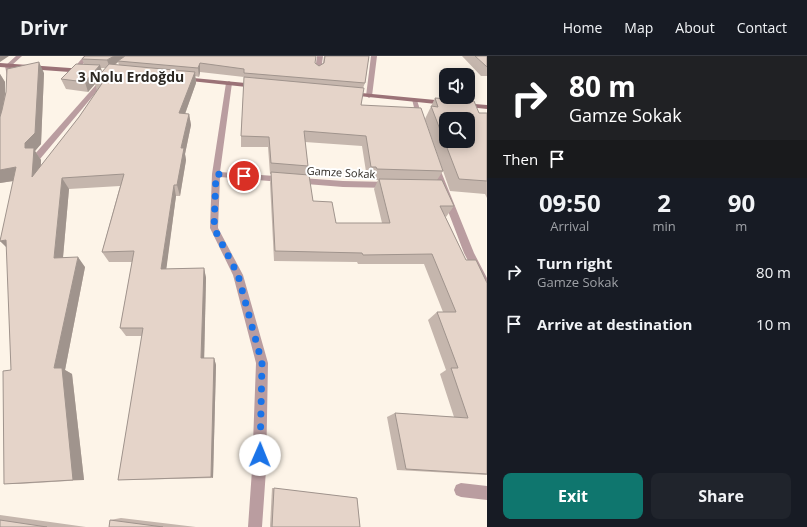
<!DOCTYPE html>
<html lang="en">
<head>
<meta charset="utf-8">
<style>
	body { margin:0; font-family:"Open Sans",sans-serif; background:#20242c; color:#f1f3f6; height:100vh; display:flex; flex-direction:column; font-size:15px; white-space:nowrap }
	* { box-sizing:border-box; margin:0 }
	p { font-size:13px; color:#9ea1a6 }
	.icon { flex:none; width:22px; height:22px; fill:none; stroke:currentColor; stroke-width:2; stroke-linecap:round; stroke-linejoin:round }
	.map { position:relative; flex:1; overflow:hidden }
	.panel { display:flex; flex-direction:column; background:#171b24; width:320px }
	.panel>* { flex:none }
	.banner { background:#202124; color:#fff; overflow:hidden }
	.fabs { position:absolute; left:439px; top:12px; display:grid; gap:8px }
	.fabs a { display:grid; place-items:center; width:36px; height:36px; border-radius:8px; background:#171b24; box-shadow:0 2px 10px #0003; font-size:20px }
	.pin { position:absolute; display:grid; place-items:center; width:34px; height:34px; color:#fff; margin:-17px; border:2px solid #fff; border-radius:50%; box-shadow:0 1px 4px #0007 }
	.me { position:absolute; width:44px; margin:-22px; rotate:1deg; stroke-linejoin:round; filter:drop-shadow(0 0 3px #0008) }
	.turn { display:flex; align-items:center; gap:14px; height:84px; padding:0 16px; font-size:18px }
	.turn .icon { width:52px; height:52px; stroke-width:2.5 }
	.turn b { display:block; font-size:28px; line-height:34px }
	.then { display:flex; align-items:center; height:38px; padding:0 16px; background:#0003; gap:8px; font-size:15px }
	.eta { display:flex; justify-content:space-evenly; align-items:center; height:68px; text-align:center }
	.eta b { font-size:24px; font-weight:700; line-height:28px }
	.button { display:flex; gap:8px; margin-top:auto; padding:8px 16px }
	.button a { flex:1; height:46px; border-radius:8px; background:#0f766e; color:#fff; font-size:16px; font-weight:700; line-height:46px; text-align:center }
	.button a+a { background:#20242c; color:#f1f3f6 }
	ul { padding:0; list-style:none }
	li { display:flex; align-items:center; gap:12px; height:52px; padding:0 16px }
	li div { flex:1 }
	li b { display:block; font-size:15px }
	li em { font-style:normal }
	header { display:flex; align-items:center; gap:24px; box-sizing:border-box; height:56px; padding:0 20px; background:#171b24; border-bottom:1px solid #363941 }
	header strong { font-size:19px }
	nav { display:flex; gap:22px; margin-inline-start:auto; font-size:14px }
	main { display:flex; flex:1; min-height:0 }
	.map>svg:first-child { display:block }
	.lines { fill:none; stroke-linecap:round; stroke-linejoin:round }
	.street { fill:#ba9da0; fill-rule:evenodd }
	.secondary { fill:#9b7277; fill-rule:evenodd }
	.wall { fill:#c5b6ad; fill-rule:evenodd }
	.shaded-wall { fill:#a0948d }
	.building { fill:#e5d4c9; stroke:#a0948d; fill-rule:evenodd }
	.route { stroke:#1a73e8; stroke-width:7; stroke-dasharray:0 12.6 }
	.labels { text-anchor:middle; dominant-baseline:central; stroke-width:4; stroke-linejoin:round; paint-order:stroke }
	.far-street-label { font-size:11px; fill:#2c2822; stroke:#fff }
	.far-district-label { font-size:14px; font-weight:bold; fill:#2c2822; stroke:#fff }
</style>
</head>
<body>
<header>
<strong>Drivr</strong>
<nav><a>Home</a><a>Map</a><a>About</a><a>Contact</a></nav>
</header>
<main>
<div class="map">
<svg width="487" height="471" viewBox="0 0 487 471">
	<rect width="100%" height="100%" fill="#fdf4e8"/>
	<g class="lines">
		<g class="street">
			<polygon points="16,0 22,0 11,10 11,20 7,20 5,10"/>
			<polygon points="84,0 90,0 77,15 73,15 73,13"/>
			<polygon points="317,0 323,0 321,15 318,17 315,15"/>
			<polygon points="371,0 377,0 372,40 369,42 366,40"/>
			<polygon points="103,21 108,22 40,103 34,103 34,99"/>
			<polygon points="229,25 232,27 220,116 343,125 390,126 394,129 390,132 343,131 220,121 218,172 243,219 268,307 266,414 262,471 248,471 252,414 256,307 233,219 210,172 212,118 226,27"/>
			<polygon points="412,43 417,44 423,64 422,65 417,64"/>
			<polygon points="431,106 434,106 438,108 474,197 487,222 487,235 483,234 464,197 430,108"/>
			<polygon points="461,427 487,430 487,444 461,441 456,439 454,434 456,429"/>
		</g>
		<g class="secondary">
			<polygon points="0,7 84,13 87,15 84,17 0,11"/>
			<polygon points="183,21 257,28 260,30 257,32 181,24 180,23"/>
			<polygon points="351,36 446,45 449,47 446,49 349,39 349,37"/>
			<polygon points="462,47 487,49 487,53 460,50 459,49"/>
		</g>
	</g>
	<g class="wall">
		<path d="M324,0H369L365,27L363,32L361,49L443,115L437,124L454,150L446,161L445,160L466,204L487,227V419L397,414L387,361L395,357L454,361L440,318L446,314L428,264L437,256H443L424,208H358L357,206L274,205L270,127L271,118H270L268,91H241V80L244,21L200,16L199,21L195,20L196,27L185,58H189L191,69L185,98L186,104L180,140H176L166,213L204,212L206,222L204,302H214L216,309L213,422L126,424H118L142,280H126L120,272L132,206H109L102,196L120,130L69,133L63,202L85,211L65,314L72,318L84,424L19,428H4L11,314L7,191L0,185L14,125L0,127V18L5,26V37L44,17L41,88L35,95L41,104V110L79,61L97,35L95,28L88,36L66,33L61,23L84,8L82,3L315,7L319,10L323,7ZM118,6L119,9H115ZM101,12H106L102,16ZM305,86L362,90L367,122H372V124H378L374,133L382,167H336L313,145L306,119L308,110Z"/>
		<polygon points="462,0 487,0 487,20 481,20"/>
		<polygon points="435,42 479,57 487,57 487,142 485,138 450,135 425,63"/>
		<polygon points="272,432 357,442 360,471 270,471"/>
		<polygon points="0,459 86,471 0,471"/>
		<polygon points="121,462 196,471 109,471 110,464"/>
	</g>
	<g class="shaded-wall">
		<polygon points="0,0 9,0 0,6"/>
		<polygon points="114,0 127,0 118,5 118,6 110,12 107,4"/>
		<polygon points="39,6 44,17 41,88 35,95 41,104 40,132 32,121 25,92 25,87"/>
		<polygon points="200,7 200,16 199,21 198,12"/>
		<polygon points="100,9 103,19 94,25 95,28 88,36 85,26"/>
		<polygon points="195,16 196,27 181,69 179,57"/>
		<polygon points="0,18 5,26 5,38 0,65"/>
		<polygon points="189,58 191,69 185,98 186,104 180,140 177,129 181,92"/>
		<polygon points="16,111 25,123 0,127 0,114"/>
		<polygon points="62,122 69,133 62,212 54,202"/>
		<polygon points="174,129 176,140 165,223 161,213"/>
		<polygon points="6,184 11,196 0,185"/>
		<polygon points="78,201 85,211 65,314 72,318 84,424 73,424 54,312"/>
		<polygon points="204,212 206,222 204,309 201,302"/>
		<polygon points="214,302 216,309 213,422 211,421"/>
	</g>
	<g class="building">
		<polygon points="85,0 114,0 107,4 82,3"/>
		<polygon points="125,0 316,0 315,7 319,10 324,7 325,0 369,0 365,27 244,17 244,13 200,7 198,12 118,5"/>
		<polygon points="475,0 487,0 487,11 486,10"/>
		<polygon points="39,6 35,77 25,87 25,92 34,92 32,121 79,61 103,26 94,25 109,8 195,16 179,57 189,58 181,92 184,92 177,129 174,129 161,213 204,212 201,302 214,302 211,421 118,424 143,272 120,272 134,195 102,196 124,118 62,122 54,202 78,201 54,312 62,312 73,424 4,428 3,315 11,314 6,184 0,185 16,111 0,114 0,61 2,54 6,36 7,13"/>
		<polygon points="76,8 100,9 85,26 61,23"/>
		<polygon points="244,21 364,32 361,49 421,52 443,115 377,113 376,111 371,111 366,80 304,75 308,110 271,107 269,81 241,80"/>
		<path d="M435,42L474,45L479,57H487V125L459,123L431,50L438,51ZM446,63H468V85H446Z"/>
		<polygon points="271,116 309,119 313,145 332,146 336,167 390,167 379,123 442,124 454,150 440,150 466,204 476,204 487,227 487,418 406,413 395,357 468,362 451,312 458,312 437,256 456,256 432,198 363,199 362,197 275,195"/>
		<polygon points="274,432 357,442 360,471 272,471"/>
		<polygon points="0,464 47,471 0,471"/>
		<polygon points="110,464 163,471 109,471"/>
	</g>
	<g class="lines">
		<polyline class="route" points="244,120 216,118 214,172 238,219 262,307 260,399"/>
	</g>
	<g class="labels">
		<g class="far-street-label">
			<text transform="translate(341 116) rotate(3)">Gamze Sokak</text>
		</g>
		<g class="far-district-label">
			<text x="131" y="20">3 Nolu Erdoğdu</text>
		</g>
	</g>
</svg>
<div class="fabs">
<a><svg class="icon" aria-label="sound" viewBox="0 0 24 24"><path d="M4 9h4l5-4v14l-5-4H4zM17 9q2 3 0 6"/></svg></a>
<a><svg class="icon" aria-label="search" viewBox="0 0 24 24"><circle cx="10" cy="10" r="6"/><path d="M15 15l6 6"/></svg></a>
</div>
<div class="pin" style="left:244px;top:120px;background:#d93025"><svg class="icon" aria-label="arrive" viewBox="0 0 24 24"><path d="M6 21V4h12l-3 4 3 4H6"/></svg></div>
<svg class="me" style="left:260px;top:399px" viewBox="-20 -20 40 40"><circle r="19" fill="#fff"/><path d="M0-13L10 11 0 6-10 11z" fill="#1a73e8"/></svg>
</div>
<section class="panel">
<div class="banner">
<div class="turn"><svg class="icon" aria-label="right" viewBox="0 0 24 24"><path d="M7 20v-9h11M14 6l5 5-5 5"/></svg><div><b>80 m</b>Gamze Sokak</div></div>
<div class="then">Then<svg class="icon" aria-label="arrive" viewBox="0 0 24 24"><path d="M6 21V4h12l-3 4 3 4H6"/></svg></div>
</div>
<div class="eta">
<div><b>09:50</b><p>Arrival</p></div>
<div><b>2</b><p>min</p></div>
<div><b>90</b><p>m</p></div>
</div>
<ul>
<li><svg class="icon" aria-label="right" viewBox="0 0 24 24"><path d="M7 20v-9h11M14 6l5 5-5 5"/></svg><div><b>Turn right</b><p>Gamze Sokak</p></div><em>80 m</em></li>
<li><svg class="icon" aria-label="arrive" viewBox="0 0 24 24"><path d="M6 21V4h12l-3 4 3 4H6"/></svg><div><b>Arrive at destination</b></div><em>10 m</em></li>
</ul>
<div class="button"><a>Exit</a><a>Share</a></div>
</section>
</main>
</body>
</html>
